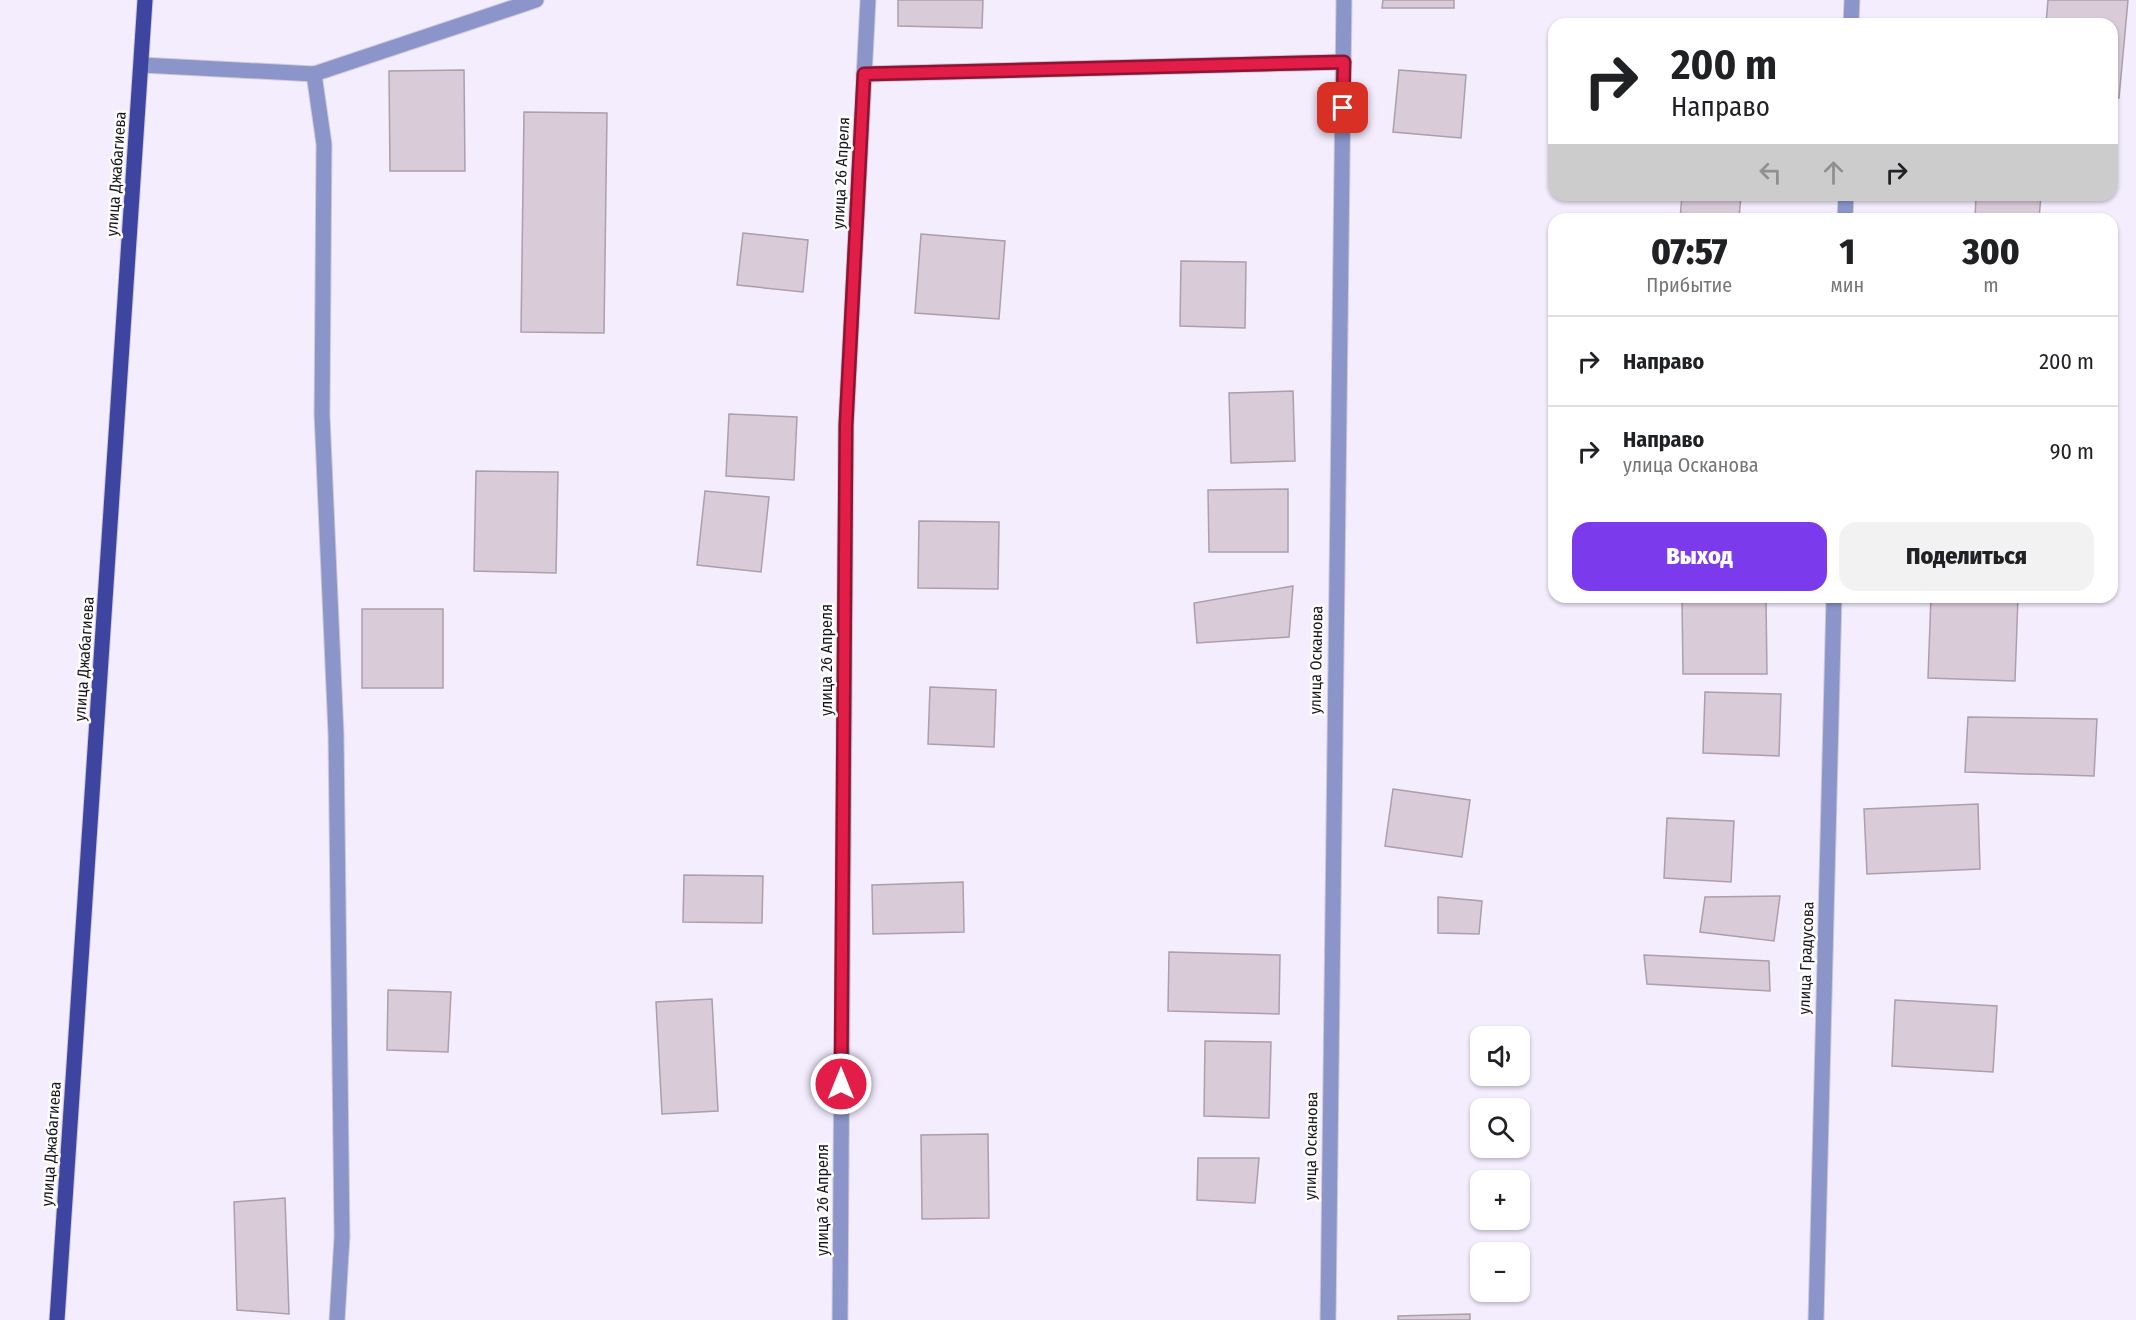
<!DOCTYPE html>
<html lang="ru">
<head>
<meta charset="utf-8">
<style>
	body { margin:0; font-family:"Fira Sans Condensed",sans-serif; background:#f2f2f2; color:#202124; height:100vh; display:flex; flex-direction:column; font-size:22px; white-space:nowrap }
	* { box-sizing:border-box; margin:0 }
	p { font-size:20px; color:#757577 }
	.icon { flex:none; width:33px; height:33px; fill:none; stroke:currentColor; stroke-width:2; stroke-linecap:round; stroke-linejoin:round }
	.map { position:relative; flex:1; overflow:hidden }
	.sheet { position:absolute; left:1548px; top:213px; width:570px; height:390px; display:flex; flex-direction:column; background:#fff; border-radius:18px; box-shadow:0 2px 4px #0004 }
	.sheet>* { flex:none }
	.hud { position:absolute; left:1548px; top:18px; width:570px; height:183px; border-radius:18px; box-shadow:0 2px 4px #0004; background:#fff; color:#202124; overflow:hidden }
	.buttons { position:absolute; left:1470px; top:1026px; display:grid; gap:12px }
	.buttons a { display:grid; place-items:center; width:60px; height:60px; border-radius:12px; background:#fff; box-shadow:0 2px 4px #0004; font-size:30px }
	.pin { position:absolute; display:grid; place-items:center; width:51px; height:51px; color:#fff; margin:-26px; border-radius:12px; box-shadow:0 3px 9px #0006 }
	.me { position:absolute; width:66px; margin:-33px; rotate:0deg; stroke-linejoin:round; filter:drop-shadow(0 0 4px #0008) }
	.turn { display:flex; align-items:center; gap:21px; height:126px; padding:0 24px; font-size:27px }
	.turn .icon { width:78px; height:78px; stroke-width:2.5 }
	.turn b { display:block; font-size:42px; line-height:51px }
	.lanes { display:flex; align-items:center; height:57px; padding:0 24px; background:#0003; justify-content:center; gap:30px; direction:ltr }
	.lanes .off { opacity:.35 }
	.eta { display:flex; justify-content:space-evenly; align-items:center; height:102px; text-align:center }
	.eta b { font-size:36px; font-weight:800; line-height:42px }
	.cta { display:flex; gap:12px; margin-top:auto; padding:12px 24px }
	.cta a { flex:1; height:69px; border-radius:18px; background:#7c3aed; color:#fff; font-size:24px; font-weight:800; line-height:69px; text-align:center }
	.cta a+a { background:#f2f2f2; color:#202124 }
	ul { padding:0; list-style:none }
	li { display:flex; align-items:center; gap:18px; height:90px; padding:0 24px; border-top:2px solid #e0e0e0 }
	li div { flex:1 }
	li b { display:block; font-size:22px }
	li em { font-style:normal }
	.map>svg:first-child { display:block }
	.building { fill:#d9cbd7; stroke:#ac9faa; stroke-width:1.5 }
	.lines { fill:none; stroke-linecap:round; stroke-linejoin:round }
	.minor-casing { stroke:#d0cada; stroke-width:17 }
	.major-casing { stroke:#d0cada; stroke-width:17 }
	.minor { stroke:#8b95c9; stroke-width:15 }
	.major { stroke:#3e45a1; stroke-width:15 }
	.route-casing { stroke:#92132f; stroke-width:15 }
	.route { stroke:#e11d48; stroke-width:10 }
	.labels { text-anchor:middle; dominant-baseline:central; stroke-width:5; stroke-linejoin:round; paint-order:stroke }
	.street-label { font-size:16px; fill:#17151b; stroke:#fff }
</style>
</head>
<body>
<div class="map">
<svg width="2136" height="1320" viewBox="0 0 2136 1320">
	<rect width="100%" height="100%" fill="#f3edfe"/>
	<g class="building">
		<polygon points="898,0 983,0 982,28 898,26"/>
		<polygon points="1383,0 1454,0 1454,8 1382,8"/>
		<polygon points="2048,0 2128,0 2119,98 2112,98 2112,24 2046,24"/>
		<polygon points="464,70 465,171 390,171 389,71"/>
		<polygon points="1399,70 1466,75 1461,138 1393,132"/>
		<polygon points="524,112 607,113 604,333 521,332"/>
		<polygon points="1682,195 1741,195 1739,219 1680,219"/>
		<polygon points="1976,195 2041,195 2039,219 1975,219"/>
		<polygon points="743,233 808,240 803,292 737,285"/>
		<polygon points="921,234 1005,241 999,319 915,313"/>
		<polygon points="1181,261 1246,262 1245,328 1180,326"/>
		<polygon points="1293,391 1295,461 1231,463 1229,393"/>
		<polygon points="729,414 797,417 794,480 726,476"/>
		<polygon points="476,471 558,472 556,573 474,571"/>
		<polygon points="1288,489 1288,552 1209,552 1208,490"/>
		<polygon points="705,491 769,497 761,572 697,565"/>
		<polygon points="919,521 999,522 998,589 918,588"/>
		<polygon points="1293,586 1289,637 1197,643 1194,603"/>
		<polygon points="1931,597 2018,597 2015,681 1928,678"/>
		<polygon points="1766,598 1767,674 1683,674 1682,599"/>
		<rect x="362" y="609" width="81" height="79"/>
		<polygon points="930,687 996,690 994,747 928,744"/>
		<polygon points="1705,692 1781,694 1779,756 1703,753"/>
		<polygon points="1968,717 2097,719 2094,776 1965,772"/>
		<polygon points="1393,789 1470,800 1462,857 1385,846"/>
		<polygon points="1978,804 1980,869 1867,874 1864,809"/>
		<polygon points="1667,818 1734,821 1731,882 1664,878"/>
		<polygon points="684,875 763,876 762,923 683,922"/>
		<polygon points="963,882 964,932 873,934 872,885"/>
		<polygon points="1780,896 1774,941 1700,932 1705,897"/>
		<polygon points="1438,897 1482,901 1479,934 1438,933"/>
		<polygon points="1169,952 1280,955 1279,1014 1168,1011"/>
		<polygon points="1644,955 1769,961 1770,991 1647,984"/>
		<polygon points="388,990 451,992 448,1052 387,1050"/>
		<polygon points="712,999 718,1111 662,1114 656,1002"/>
		<polygon points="1895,1000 1997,1006 1993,1072 1892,1066"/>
		<polygon points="1205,1041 1271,1042 1269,1118 1204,1116"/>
		<polygon points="988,1134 989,1218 922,1219 921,1135"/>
		<polygon points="1198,1158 1259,1158 1255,1203 1197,1200"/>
		<polygon points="285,1198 289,1314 237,1310 234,1202"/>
		<polygon points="1470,1314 1470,1320 1398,1320 1398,1316"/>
	</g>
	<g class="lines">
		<g class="minor-casing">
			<g id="minor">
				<polyline points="1851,24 1852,0"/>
				<polyline points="142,65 314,74 536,0"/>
				<polyline points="314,74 324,144 322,415 336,734 342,1237 337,1320"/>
				<polyline points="864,74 1344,62"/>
				<polyline points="1845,219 1846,195"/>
				<polyline points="840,1320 846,425 868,0"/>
				<polyline points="1328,1320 1344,0"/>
				<polyline points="1816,1320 1834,597"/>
			</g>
		</g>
		<g class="major-casing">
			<polyline id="major" points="57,1320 145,0"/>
		</g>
		<use href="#minor" class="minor"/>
		<use href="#major" class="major"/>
	</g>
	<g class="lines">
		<g class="route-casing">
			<polyline id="route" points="841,1084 846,425 864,74 1344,62 1343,108"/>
		</g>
		<use href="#route" class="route"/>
	</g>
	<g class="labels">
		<g class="street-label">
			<text transform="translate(841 173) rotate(-87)">улица 26 Апреля</text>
			<text transform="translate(116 174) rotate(-86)">улица Джабагиева</text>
			<text transform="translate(84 659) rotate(-86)">улица Джабагиева</text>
			<text transform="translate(826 660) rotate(-90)">улица 26 Апреля</text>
			<text transform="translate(1316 660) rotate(-89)">улица Осканова</text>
			<text transform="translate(1806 958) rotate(-88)">улица Градусова</text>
			<text transform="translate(51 1144) rotate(-86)">улица Джабагиева</text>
			<text transform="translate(1311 1146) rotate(-89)">улица Осканова</text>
			<text transform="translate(822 1200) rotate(-90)">улица 26 Апреля</text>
		</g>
	</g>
</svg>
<div class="buttons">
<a><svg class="icon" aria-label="sound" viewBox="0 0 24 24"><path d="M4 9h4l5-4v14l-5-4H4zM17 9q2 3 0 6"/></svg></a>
<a><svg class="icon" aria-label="search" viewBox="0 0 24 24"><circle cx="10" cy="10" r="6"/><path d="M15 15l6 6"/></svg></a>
<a>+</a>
<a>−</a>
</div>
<div class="pin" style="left:1343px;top:108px;background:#d93025"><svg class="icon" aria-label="arrive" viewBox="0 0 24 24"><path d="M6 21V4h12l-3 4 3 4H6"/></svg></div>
<svg class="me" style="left:841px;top:1084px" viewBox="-20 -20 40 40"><circle r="17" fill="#e11d48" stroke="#fff" stroke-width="3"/><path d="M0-11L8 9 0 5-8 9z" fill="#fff"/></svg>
<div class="hud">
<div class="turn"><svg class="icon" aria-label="right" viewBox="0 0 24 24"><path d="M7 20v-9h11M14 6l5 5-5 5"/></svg><div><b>200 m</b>Направо</div></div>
<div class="lanes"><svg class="icon off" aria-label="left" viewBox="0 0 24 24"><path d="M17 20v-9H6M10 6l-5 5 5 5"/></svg><svg class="icon off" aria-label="ahead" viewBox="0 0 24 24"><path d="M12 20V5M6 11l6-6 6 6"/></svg><svg class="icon" aria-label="right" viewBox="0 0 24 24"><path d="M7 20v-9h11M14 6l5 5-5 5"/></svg></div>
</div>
<section class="sheet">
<div class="eta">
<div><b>07:57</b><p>Прибытие</p></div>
<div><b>1</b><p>мин</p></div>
<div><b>300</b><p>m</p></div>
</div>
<ul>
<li><svg class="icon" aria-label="right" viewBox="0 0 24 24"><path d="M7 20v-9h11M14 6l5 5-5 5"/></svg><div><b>Направо</b></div><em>200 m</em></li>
<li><svg class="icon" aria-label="right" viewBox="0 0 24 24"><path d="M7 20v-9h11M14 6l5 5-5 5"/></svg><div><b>Направо</b><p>улица Осканова</p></div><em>90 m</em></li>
</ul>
<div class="cta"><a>Выход</a><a>Поделиться</a></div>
</section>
</div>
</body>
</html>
